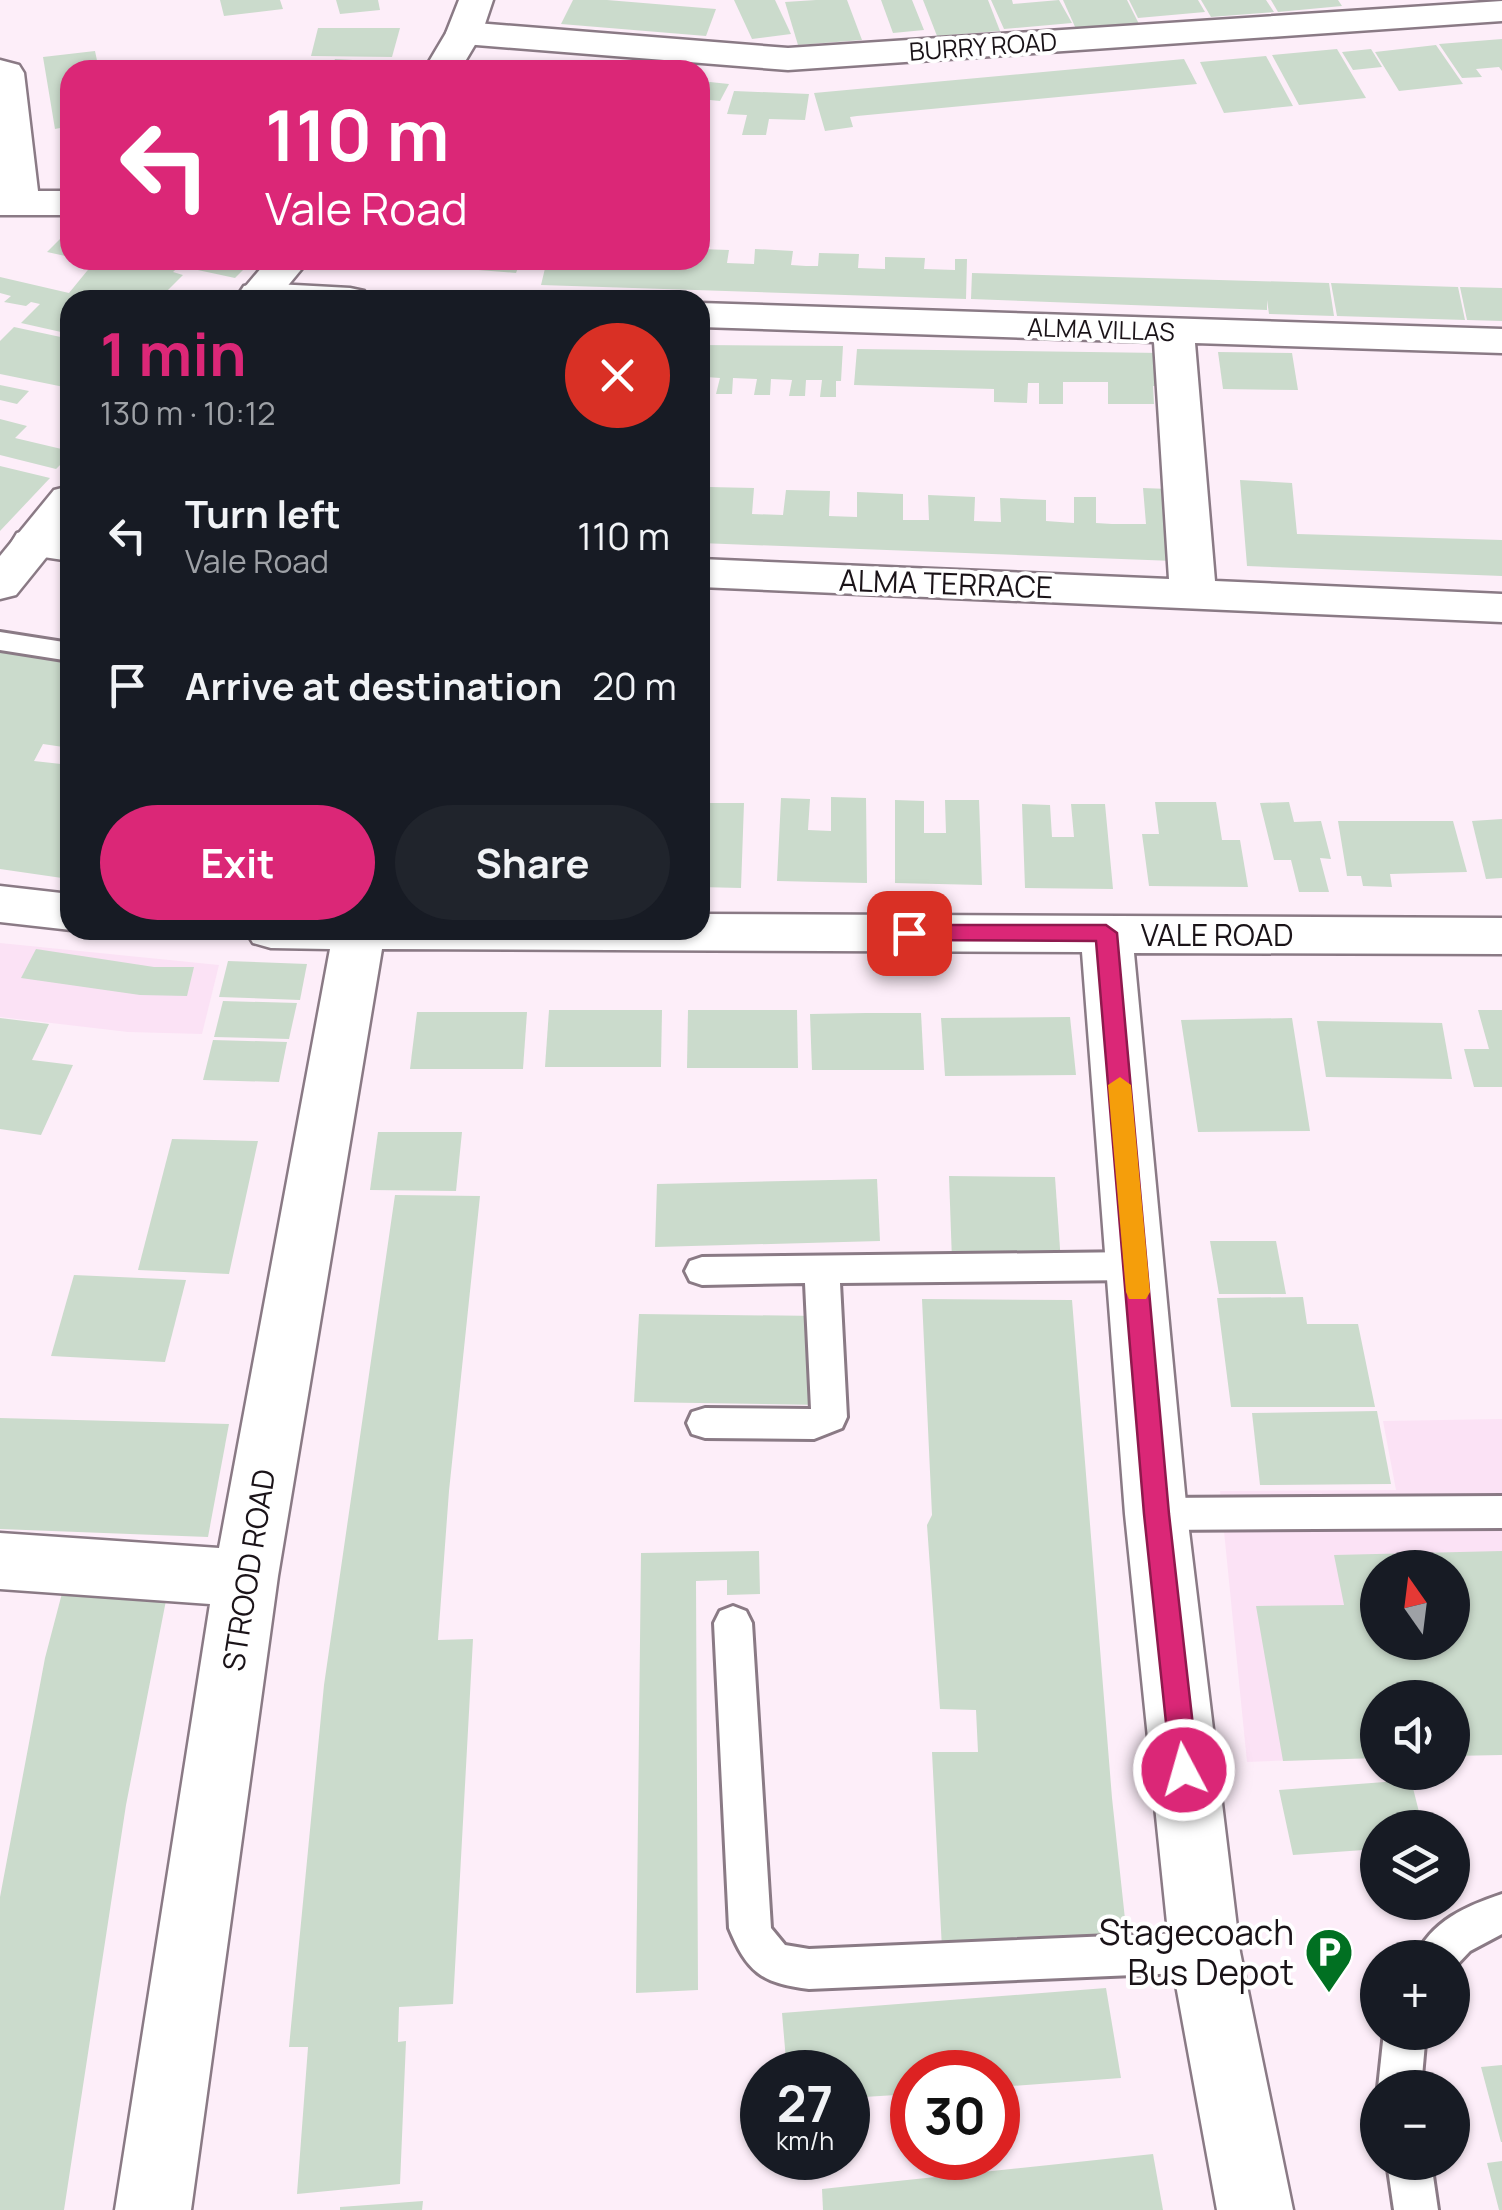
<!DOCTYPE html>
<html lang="en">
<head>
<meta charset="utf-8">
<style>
	body { margin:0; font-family:Manrope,sans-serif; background:#20242c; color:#f1f3f6; height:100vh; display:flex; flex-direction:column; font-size:38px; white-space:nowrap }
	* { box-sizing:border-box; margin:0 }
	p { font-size:32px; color:#9ea1a6 }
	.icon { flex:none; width:55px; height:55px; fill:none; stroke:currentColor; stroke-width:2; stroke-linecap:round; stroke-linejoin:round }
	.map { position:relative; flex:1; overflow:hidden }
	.details { position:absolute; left:60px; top:290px; width:650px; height:650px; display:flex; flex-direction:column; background:#171b24; border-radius:30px; box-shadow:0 2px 8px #0004 }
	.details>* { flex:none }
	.guide { position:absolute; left:60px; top:60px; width:650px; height:210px; border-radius:30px; box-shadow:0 2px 8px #0004; background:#db2777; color:#fff; overflow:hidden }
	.needle { width:65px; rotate:346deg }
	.tools { position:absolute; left:1360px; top:1550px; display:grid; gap:20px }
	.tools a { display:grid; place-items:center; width:110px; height:110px; border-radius:50%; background:#171b24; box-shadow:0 2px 8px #0004; font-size:50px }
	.speed { position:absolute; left:740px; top:2050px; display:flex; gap:20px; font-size:50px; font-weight:700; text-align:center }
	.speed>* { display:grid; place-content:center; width:130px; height:130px; border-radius:50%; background:#171b24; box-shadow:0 2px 8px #0004; line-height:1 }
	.speed small { font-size:25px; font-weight:400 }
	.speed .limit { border:15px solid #d22; background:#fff; color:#111 }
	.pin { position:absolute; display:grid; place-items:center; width:85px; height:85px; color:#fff; margin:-42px; border-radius:20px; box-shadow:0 5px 15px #0006 }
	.me { position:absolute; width:110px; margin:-55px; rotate:354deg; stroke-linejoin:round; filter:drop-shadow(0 0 8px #0008) }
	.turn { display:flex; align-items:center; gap:35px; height:210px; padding:0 40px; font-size:45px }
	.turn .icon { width:130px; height:130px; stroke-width:2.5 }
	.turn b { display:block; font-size:70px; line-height:85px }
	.round { display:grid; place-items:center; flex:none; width:105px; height:105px; border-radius:52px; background:#20242c }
	.headline { display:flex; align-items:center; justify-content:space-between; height:170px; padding:0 40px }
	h1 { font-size:60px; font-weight:700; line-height:75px; color:#db2777 }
	.primary-button { display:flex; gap:20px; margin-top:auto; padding:20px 40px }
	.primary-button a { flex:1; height:115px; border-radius:60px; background:#db2777; color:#fff; font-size:40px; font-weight:700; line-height:115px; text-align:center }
	.primary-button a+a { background:#20242c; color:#f1f3f6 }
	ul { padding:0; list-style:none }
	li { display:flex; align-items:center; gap:30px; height:150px; padding:0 40px }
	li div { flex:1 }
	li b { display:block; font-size:38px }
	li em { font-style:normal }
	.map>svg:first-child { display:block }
	.built { fill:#fbe2f5; fill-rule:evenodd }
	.building { fill:#cbdbcc; fill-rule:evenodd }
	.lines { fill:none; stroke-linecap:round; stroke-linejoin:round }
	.service-casing { stroke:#8a7a85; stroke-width:6 }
	.minor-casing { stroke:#8a7a85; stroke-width:5 }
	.trunk-casing { stroke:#8a7a85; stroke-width:5 }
	.service { fill:#fff; fill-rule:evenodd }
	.minor { fill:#fff; fill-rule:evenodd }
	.trunk { fill:#fff; fill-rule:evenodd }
	.route { fill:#db2777; stroke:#8e194d; stroke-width:2.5 }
	.slow { fill:#f59e0b }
	.labels { text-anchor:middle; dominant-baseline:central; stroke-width:8; stroke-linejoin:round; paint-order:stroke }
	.far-street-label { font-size:25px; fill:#1a1318; stroke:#fff }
	.street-label { font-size:30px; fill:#1a1318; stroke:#fff }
	.near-poi-label { font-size:35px; fill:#1a1318; stroke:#fff; text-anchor:end }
</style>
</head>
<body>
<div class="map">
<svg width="1502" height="2210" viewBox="0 0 1502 2210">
	<rect width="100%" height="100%" fill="#fdeef9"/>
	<g class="built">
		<polygon points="0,943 219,965 202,1034 128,1032 0,1017"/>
		<path d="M1502,1419V1753L1452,1698H1378L1377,1757L1247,1762L1220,1491L1396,1490L1383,1421ZM1378,1568H1452V1642H1378Z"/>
	</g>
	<g class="building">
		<polygon points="220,0 280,0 283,9 224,16"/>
		<polygon points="336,0 378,0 380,10 340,14"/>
		<polygon points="573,0 607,0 716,9 706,36 561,24"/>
		<polygon points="734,0 775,0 791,34 752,39"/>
		<polygon points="816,0 847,0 862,40 798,45 785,2"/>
		<polygon points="881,0 912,0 924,30 893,33"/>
		<polygon points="923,0 988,0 1000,31 937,36"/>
		<polygon points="991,0 1012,0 1013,4 1059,0 1072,23 1004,29"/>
		<polygon points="1063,0 1127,0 1139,24 1076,29"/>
		<polygon points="1129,0 1198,0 1205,12 1138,18"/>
		<polygon points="1201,0 1266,0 1274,12 1211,17"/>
		<polygon points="1271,0 1338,0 1342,6 1278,12"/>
		<polygon points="318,28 400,28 392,57 311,56"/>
		<polygon points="1502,39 1502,71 1499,67 1476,69 1482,77 1462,78 1439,44"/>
		<polygon points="1436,45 1463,84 1399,91 1375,52"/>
		<polygon points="1337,49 1366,98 1299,105 1272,55"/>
		<polygon points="1371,49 1382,67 1353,70 1342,52"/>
		<polygon points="95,51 99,70 70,70 70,126 55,129 43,57"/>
		<polygon points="1266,56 1293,106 1224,113 1200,62"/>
		<polygon points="335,59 389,62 385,70 330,70"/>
		<polygon points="1184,59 1197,84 857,116 850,117 853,127 825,131 814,93"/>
		<polygon points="700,81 729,84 720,101 700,99"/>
		<polygon points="734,91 809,94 805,120 769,119 766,135 742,135 747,115 727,114"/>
		<polygon points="61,238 70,240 70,257 47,252"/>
		<polygon points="700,249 729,250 727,263 754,264 755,249 793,251 791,265 806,266 818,266 819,253 859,254 858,268 885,269 885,257 925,258 924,269 955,270 955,259 967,259 966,299 541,285 547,260 665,260 690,264 690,260 700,260"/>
		<polygon points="96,260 162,262 253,260 235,278 179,266 173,272 183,275 158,300 70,300 70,334 21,323 40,304 31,302 26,306 4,302 11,296 0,293 0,277 69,293"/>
		<polygon points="456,260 544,260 541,267 519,265 516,273 453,268"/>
		<polygon points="972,273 1329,283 1334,316 1269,314 1267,300 1267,310 971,299"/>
		<polygon points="1331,283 1458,287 1465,320 1337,316"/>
		<polygon points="1460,287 1502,288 1502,321 1467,320"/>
		<polygon points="14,327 70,339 70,381 64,387 0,374 0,341"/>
		<polygon points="700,345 843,346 841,381 836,381 836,397 820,397 822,380 806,380 805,396 789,396 792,380 771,379 770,395 754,395 757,379 733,378 732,394 716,394 720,378 706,377 704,396 700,396"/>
		<polygon points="857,349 1162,353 1165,386 1153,386 1154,404 1108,404 1108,382 1063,382 1063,404 1039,404 1039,383 1028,383 1027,403 994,402 994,389 854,385"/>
		<polygon points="1218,352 1292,353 1298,390 1223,389"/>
		<polygon points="0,385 29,391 17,404 0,400"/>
		<polygon points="0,419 27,426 15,438 70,451 70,455 56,469 0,455"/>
		<polygon points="0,466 50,478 0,531"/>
		<polygon points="1240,480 1292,483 1297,534 1502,540 1502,576 1247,566"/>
		<polygon points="709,487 754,488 752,514 783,515 786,490 830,491 829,516 857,517 857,492 903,494 903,520 929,520 928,495 975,497 974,521 1001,522 1000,498 1046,500 1046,521 1074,523 1074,497 1096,497 1096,523 1112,524 1146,524 1143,488 1169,489 1174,561 700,543 700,512 708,512"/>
		<polygon points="0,652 70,660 70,748 43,744 34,761 70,765 70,822 64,834 70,835 70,863 62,878 0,869"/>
		<polygon points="831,797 866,798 867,883 777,881 781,798 810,799 808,830 831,831"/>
		<polygon points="895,800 924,801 924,833 946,833 945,800 979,800 982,885 895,883"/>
		<polygon points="1155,802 1216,802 1222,840 1240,840 1248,887 1149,886 1142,834 1159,834"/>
		<polygon points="1289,802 1294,822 1321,821 1331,859 1320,858 1329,892 1299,892 1291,860 1274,860 1260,803"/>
		<polygon points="710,803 744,803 741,888 700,887 700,835 708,836"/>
		<polygon points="1022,804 1050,805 1052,837 1074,837 1071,804 1105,804 1113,889 1025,888"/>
		<polygon points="1502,819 1502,878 1486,879 1472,821"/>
		<polygon points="1338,821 1453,821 1467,872 1390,874 1392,887 1363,886 1361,876 1347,876"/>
		<polygon points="36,949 154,967 194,967 187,996 140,995 21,978"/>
		<polygon points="228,961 307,964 300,1000 219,997"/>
		<polygon points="223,1001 297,1003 289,1039 214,1037"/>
		<polygon points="549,1010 662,1010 661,1067 545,1067"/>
		<polygon points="688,1010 797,1010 798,1068 687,1068"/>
		<polygon points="1478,1010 1502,1010 1502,1087 1474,1087 1464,1049 1489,1049"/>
		<polygon points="417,1012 527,1012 523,1069 410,1069"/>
		<polygon points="866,1013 921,1013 924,1070 812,1070 810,1014"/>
		<polygon points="1070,1017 1076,1075 945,1076 941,1018"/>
		<polygon points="0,1018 49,1024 32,1060 73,1065 41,1135 0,1129"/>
		<polygon points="1292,1018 1310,1131 1198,1132 1181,1020"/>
		<polygon points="1317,1021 1442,1023 1452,1079 1326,1077"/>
		<polygon points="213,1040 287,1042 279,1082 203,1080"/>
		<polygon points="378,1132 462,1132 456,1191 370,1190"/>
		<polygon points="172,1139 258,1141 229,1274 138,1270"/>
		<polygon points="949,1176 1055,1177 1061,1263 952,1261"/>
		<polygon points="877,1179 880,1241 655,1247 657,1184"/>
		<polygon points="395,1195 480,1196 449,1491 438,1640 473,1639 453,2004 399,2007 398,2042 406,2041 400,2184 297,2194 308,2047 289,2047 324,1685"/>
		<polygon points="1210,1241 1276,1241 1286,1294 1219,1294"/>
		<polygon points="74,1275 186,1280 165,1362 51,1356"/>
		<polygon points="1303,1297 1307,1324 1358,1324 1375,1407 1231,1407 1217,1298"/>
		<polygon points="922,1299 1072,1300 1112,1798 1128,1947 942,1949 932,1752 978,1752 976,1710 940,1709 927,1525 932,1515"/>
		<polygon points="639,1314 820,1316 821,1405 634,1402"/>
		<polygon points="1377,1411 1391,1484 1260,1485 1252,1413"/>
		<polygon points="0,1418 229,1424 208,1537 0,1529"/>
		<polygon points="759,1551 760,1594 727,1595 727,1580 696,1581 698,1990 636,1993 641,1553"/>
		<path d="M1502,1551V1755L1452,1756V1698H1378V1758L1283,1761L1256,1606L1344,1605L1334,1555ZM1378,1568H1452V1642H1378Z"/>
		<polygon points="66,1578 170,1580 126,1805 64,2210 0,2210 0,1897 45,1658"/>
		<polygon points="1411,1780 1423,1828 1378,1828 1378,1849 1293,1855 1279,1790"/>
		<polygon points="1106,1988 1121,2078 998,2087 998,2072 912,2072 912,2094 848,2098 848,2072 787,2072 782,2013"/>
		<polygon points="1502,2065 1502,2142 1501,2142 1481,2067"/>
		<polygon points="1153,2154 1163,2210 823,2210 822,2189"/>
		<polygon points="1502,2161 1502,2210 1499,2210 1487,2163"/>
		<polygon points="423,2201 422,2210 340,2210 340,2207"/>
	</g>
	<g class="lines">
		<g class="service-casing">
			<g id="service">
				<polygon points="0,632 70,643 70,661 0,650"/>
				<polygon points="1136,1252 1148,1256 1153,1266 1148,1276 1136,1280 840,1283 847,1417 842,1428 814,1439 705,1438 692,1434 687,1423 692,1412 705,1408 811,1409 805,1283 702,1285 690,1281 685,1271 690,1261 702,1257"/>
				<polygon points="1502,1496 1502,1528 1156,1530 1143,1525 1138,1514 1143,1503 1156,1498"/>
				<path d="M733,1606L746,1611L752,1623L771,1928L785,1945L809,1949L1205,1932L1220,1938L1226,1952L1220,1966L1205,1972L809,1989C761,1983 747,1972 729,1928L714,1623L720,1611Z"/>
				<path d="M1502,1894V1934L1470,1951L1452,1970V1958H1415C1431,1921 1466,1906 1502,1894Z"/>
				<polygon points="1384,2032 1426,2032 1421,2088 1378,2088"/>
				<polygon points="1387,2162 1431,2162 1438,2210 1394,2210"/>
			</g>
		</g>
		<g class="minor-casing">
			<g id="minor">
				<polygon points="1502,1 1502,21 788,70 464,44 451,41 446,33 451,25 464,22 788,48"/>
				<polygon points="0,60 19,65 24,73 38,191 70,191 70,215 0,215"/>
				<polygon points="258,283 350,288 364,291 370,300 241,300 238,295 244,286"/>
				<polygon points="700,303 1502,329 1502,353 1195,343 1215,581 1502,594 1502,622 700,587 700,559 1169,579 1154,342 700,327"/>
				<polygon points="33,529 70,533 70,561 17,553 11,543 17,533"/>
				<polygon points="0,886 70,894 71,930 0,922"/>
				<polygon points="700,914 1502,918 1502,954 1134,953 1187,1514 1240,1952 1293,2210 1217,2210 1170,1952 1125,1514 1082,952 382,949 278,1576 191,2210 115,2210 210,1604 0,1589 0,1533 219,1548 330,949 271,948 253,943 245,930 700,930"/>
			</g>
		</g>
		<g class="trunk-casing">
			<g id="trunk">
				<polygon points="459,0 493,0 482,33 460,70 424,70 446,33"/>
				<polygon points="268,260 309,260 276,300 234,300"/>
				<polygon points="70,486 70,528 16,595 0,599 0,556 54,490"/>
			</g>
		</g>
		<use href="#service" class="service"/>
		<use href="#minor" class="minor"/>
		<use href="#trunk" class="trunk"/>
	</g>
	<polygon class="route" points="909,925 1106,925 1117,933 1169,1514 1198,1770 1194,1779 1184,1782 1175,1779 1171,1770 1144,1514 1096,941 909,940 899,933"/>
	<polygon class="slow" points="1120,1077 1131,1085 1150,1292 1146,1299 1129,1299 1126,1292 1108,1085"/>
	<defs>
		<g id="parking-pin" transform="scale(2.5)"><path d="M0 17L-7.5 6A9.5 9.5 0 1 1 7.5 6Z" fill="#017022" stroke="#fff"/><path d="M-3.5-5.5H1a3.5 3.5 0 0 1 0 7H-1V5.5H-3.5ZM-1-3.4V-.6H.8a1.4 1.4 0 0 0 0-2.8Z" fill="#fff"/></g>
	</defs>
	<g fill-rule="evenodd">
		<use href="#parking-pin" x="1329" y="1952"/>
	</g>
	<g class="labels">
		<g class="far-street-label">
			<text transform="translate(983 46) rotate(-4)">BURRY ROAD</text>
			<text transform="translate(1101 329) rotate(2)">ALMA VILLAS</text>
		</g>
		<g class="street-label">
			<text transform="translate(946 583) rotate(2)">ALMA TERRACE</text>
			<text x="1217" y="934">VALE ROAD</text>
			<text transform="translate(248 1570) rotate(-81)">STROOD ROAD</text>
		</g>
		<g class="near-poi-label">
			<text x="1294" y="1932">Stagecoach<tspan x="1294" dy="40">Bus Depot</tspan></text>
		</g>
	</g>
</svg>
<div class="tools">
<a><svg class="needle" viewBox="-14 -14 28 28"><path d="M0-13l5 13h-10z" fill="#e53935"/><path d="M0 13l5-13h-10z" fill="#9ea1a6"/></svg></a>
<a><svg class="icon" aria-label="sound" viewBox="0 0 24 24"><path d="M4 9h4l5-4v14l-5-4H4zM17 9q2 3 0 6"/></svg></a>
<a><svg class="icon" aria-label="layers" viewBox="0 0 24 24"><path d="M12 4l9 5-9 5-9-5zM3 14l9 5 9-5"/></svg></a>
<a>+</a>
<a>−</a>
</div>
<div class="speed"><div>27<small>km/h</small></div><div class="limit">30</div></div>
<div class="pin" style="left:909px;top:933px;background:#d93025"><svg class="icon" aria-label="arrive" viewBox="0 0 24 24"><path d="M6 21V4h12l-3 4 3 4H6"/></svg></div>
<svg class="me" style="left:1184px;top:1770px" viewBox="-20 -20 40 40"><circle r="17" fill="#db2777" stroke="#fff" stroke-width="3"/><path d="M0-11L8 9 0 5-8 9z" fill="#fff"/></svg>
<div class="guide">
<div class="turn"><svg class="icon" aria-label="left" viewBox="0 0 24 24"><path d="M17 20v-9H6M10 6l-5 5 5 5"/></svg><div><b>110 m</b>Vale Road</div></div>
</div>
<section class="details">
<div class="headline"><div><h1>1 min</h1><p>130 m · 10:12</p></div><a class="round" style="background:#d93025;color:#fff"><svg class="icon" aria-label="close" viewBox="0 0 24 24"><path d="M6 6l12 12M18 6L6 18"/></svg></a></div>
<ul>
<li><svg class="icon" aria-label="left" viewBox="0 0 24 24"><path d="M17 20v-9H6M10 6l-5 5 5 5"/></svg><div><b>Turn left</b><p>Vale Road</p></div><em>110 m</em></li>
<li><svg class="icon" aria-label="arrive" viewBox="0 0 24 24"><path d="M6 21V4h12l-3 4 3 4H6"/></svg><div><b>Arrive at destination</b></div><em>20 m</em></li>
</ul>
<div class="primary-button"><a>Exit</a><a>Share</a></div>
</section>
</div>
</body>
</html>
